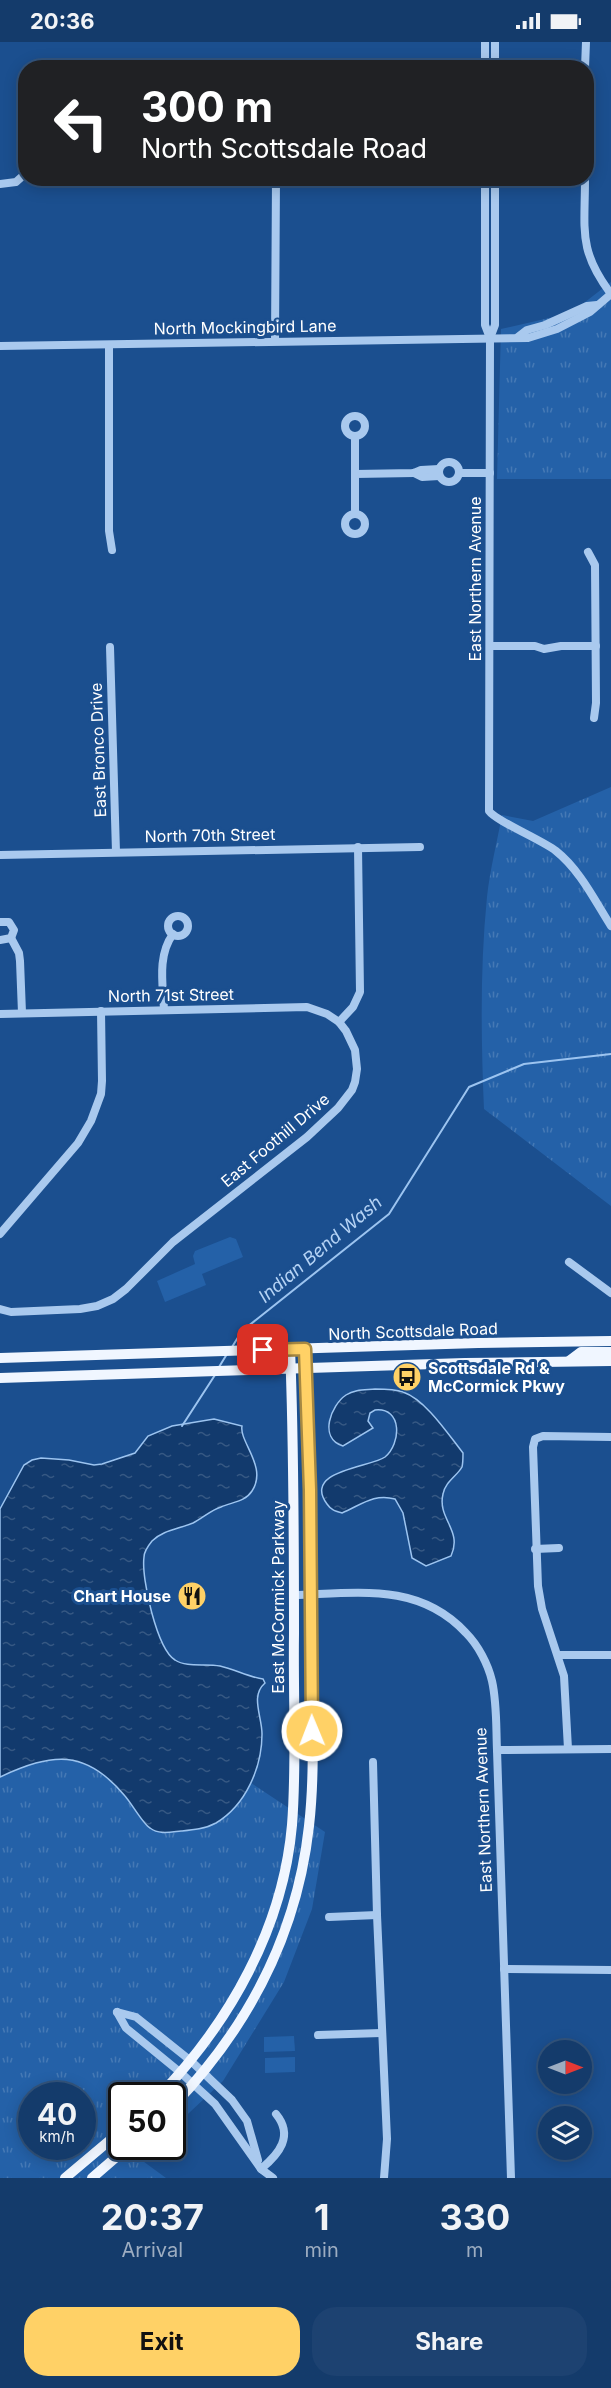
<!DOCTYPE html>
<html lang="en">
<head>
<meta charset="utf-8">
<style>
	body { margin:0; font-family:Inter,sans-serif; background:#1d4271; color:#f1f3f6; height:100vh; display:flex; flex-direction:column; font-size:22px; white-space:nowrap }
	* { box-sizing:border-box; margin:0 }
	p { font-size:20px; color:#9dadc1 }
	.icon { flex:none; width:33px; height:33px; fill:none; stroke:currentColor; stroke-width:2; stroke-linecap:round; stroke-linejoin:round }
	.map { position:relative; height:2136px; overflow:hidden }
	.details { display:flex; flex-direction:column; background:#143b6b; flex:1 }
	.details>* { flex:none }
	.hud { position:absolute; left:18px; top:18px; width:576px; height:126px; border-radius:24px; box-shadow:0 3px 15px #0003,0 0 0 2px #33557e; background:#202124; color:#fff; overflow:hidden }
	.needle { width:39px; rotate:90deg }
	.fabs { position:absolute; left:538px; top:1998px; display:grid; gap:12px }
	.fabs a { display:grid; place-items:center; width:54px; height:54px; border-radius:50%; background:#143b6b; box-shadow:0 3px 15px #0003,0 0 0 2px #33557e; font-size:30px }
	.speed { position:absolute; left:18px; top:2040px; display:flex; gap:12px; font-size:30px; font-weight:700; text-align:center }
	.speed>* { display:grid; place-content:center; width:78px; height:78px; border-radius:50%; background:#143b6b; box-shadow:0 3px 15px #0003,0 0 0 2px #33557e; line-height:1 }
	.speed small { font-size:15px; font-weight:400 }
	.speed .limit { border:3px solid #111; border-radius:9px; background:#fff; color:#111 }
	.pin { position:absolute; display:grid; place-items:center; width:51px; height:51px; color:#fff; margin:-26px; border-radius:12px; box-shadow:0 3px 9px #0006 }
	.me { position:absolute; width:66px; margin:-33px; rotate:359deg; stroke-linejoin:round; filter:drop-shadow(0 0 4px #0008) }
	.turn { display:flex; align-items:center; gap:21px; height:126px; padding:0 24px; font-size:27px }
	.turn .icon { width:78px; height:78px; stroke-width:2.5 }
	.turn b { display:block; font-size:42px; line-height:51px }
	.eta { display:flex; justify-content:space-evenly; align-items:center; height:102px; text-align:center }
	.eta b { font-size:36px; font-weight:700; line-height:42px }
	.primary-button { display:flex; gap:12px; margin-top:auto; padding:12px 24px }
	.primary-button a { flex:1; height:69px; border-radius:24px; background:#ffd166; color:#111; font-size:24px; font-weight:700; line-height:69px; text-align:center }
	.primary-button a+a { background:#1d4271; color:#f1f3f6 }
	.status { display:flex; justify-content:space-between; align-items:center; height:42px; padding:0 30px; background:#143b6b; direction:ltr }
	.status svg { height:16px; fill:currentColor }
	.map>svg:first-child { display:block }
	.grass { fill:url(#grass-tufts); fill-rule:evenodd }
	.pitch { fill:#2461a8 }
	.water { fill:url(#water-ripples); stroke:#9cc4f0; stroke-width:1.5 }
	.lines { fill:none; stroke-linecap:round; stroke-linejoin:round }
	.stream { stroke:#9cc4f0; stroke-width:2 }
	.minor { stroke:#a9c9ee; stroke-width:8 }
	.major { stroke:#f0f6ff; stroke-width:10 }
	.route-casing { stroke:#a68842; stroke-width:15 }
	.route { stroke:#ffd166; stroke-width:10 }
	.labels { text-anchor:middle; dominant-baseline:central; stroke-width:6; stroke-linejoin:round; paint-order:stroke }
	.street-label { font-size:16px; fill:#fff; stroke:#1b4f8f }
	.poi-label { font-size:16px; font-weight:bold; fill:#fff; stroke:#1b4f8f; text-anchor:start }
	.water-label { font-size:18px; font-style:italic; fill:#b5d3f5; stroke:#1b4f8f }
</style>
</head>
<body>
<div class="status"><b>20:36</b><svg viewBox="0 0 49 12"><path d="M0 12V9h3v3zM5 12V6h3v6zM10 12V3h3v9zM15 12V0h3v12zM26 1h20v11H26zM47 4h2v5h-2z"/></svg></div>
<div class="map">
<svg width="611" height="2136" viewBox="0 0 611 2136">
	<defs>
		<pattern id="grass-tufts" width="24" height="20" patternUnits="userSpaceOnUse" patternTransform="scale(1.5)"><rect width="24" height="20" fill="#2461a8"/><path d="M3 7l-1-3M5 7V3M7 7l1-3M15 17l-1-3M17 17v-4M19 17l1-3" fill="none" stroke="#4579b5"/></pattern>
		<pattern id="water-ripples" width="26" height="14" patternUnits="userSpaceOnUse" patternTransform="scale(1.5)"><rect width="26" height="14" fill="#123a6d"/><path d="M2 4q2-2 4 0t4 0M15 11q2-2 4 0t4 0" fill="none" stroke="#365883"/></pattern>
	</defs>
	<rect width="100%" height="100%" fill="#1b4f8f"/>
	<g class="grass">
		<polygon points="611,240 611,437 497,437 501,287 571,271"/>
		<path d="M611,745V1164L484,1067C481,997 480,925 487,855C490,828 497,800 502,773L533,779Z"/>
		<path d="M55,1716C100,1717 125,1753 149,1786L238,1760L251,1741L325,1790L312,1867L284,1940L223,2039L173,2086L172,2054H122V2104L153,2105L140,2117L166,2136H0V1735L41,1718ZM32,2054H82V2104H32Z"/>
	</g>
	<g class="pitch">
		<polygon points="230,1195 236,1197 243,1215 202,1232 206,1243 165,1260 157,1239 195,1222 193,1214 195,1209"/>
		<polygon points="294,1994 295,2009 264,2010 264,1995"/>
		<polygon points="295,2015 295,2030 265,2031 265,2016"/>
	</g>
	<g class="water">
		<path d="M375,1347C384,1347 395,1347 403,1350C426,1358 448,1392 463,1411C463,1415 463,1421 462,1425C457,1434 445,1440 443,1452C437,1477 463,1488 451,1514L426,1524L412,1516L403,1471L395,1457C374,1451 361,1463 342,1471C335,1469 331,1468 327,1462C302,1428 372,1425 385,1415C401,1402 403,1365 375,1368L370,1371L368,1379L373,1386L343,1404C318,1396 331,1363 346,1353C355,1347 365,1348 375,1347Z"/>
		<path d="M214,1377L242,1384C239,1400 268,1425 252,1449C245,1460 232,1460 221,1465C211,1468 203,1476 193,1481C179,1487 163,1488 152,1499C148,1504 144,1509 144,1515C141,1536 157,1607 175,1618C187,1626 206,1621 220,1624C234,1627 251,1636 263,1637L265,1641C250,1654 262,1674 262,1692C262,1725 246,1763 216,1781C205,1787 192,1788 181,1789C171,1790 159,1793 150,1786C143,1782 132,1762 125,1754C85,1706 52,1711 0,1735V1467L24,1423L32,1418L41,1416L69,1418L94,1423L102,1422L135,1411L148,1394L172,1384Z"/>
	</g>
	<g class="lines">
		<g class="stream">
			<polyline points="232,1305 242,1289 389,1172 469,1045 524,1022 611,1012"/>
			<polyline points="219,1325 227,1312"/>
			<polyline points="182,1384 215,1333"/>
		</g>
		<g class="minor">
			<polyline points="485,0 485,26"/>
			<polyline points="495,26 495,0"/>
			<polyline points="585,26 586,0"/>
			<polyline points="485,136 485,283 490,296"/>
			<path d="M495,136V283L490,296L489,769C496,779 542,798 556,809C580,828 595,859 611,884"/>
			<path d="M585,136C585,189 578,208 611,252"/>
			<polyline points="0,142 16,140 26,131"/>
			<polyline points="518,295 527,288 545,283 587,264 597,263"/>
			<polyline points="275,299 276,136"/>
			<polyline points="109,303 109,489 112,508"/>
			<polyline points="0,304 528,296 557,287 590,270 611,252"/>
			<circle cx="355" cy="384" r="10"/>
			<polyline points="355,394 355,472"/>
			<circle cx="449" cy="430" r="10"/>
			<polyline points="414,431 422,435 439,434"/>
			<polyline points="459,431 490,431"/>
			<polyline points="355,432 414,431 421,428 439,427"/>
			<circle cx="355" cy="482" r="10"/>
			<polyline points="588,510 595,523 596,661 594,676"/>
			<polyline points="490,604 535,604 544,607 561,604 596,604"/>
			<polyline points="110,605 116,810"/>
			<polyline points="0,813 420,805"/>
			<circle cx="178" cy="884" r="10"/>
			<polyline points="0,880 9,880 14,888 11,896 0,898"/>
			<polyline points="11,896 19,911 20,919 22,971"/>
			<path d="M164,968C163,943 157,914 173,892"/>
			<polyline points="0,972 307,965 327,972 339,980 346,989 355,1008 357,1027 355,1040 352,1048 338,1066 307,1095 173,1200 126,1247 113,1257 97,1264 80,1267 11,1270 0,1267"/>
			<polyline points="339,980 353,965 360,950 358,805"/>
			<polyline points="0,1192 78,1101 91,1079 101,1052 102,1039 101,969"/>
			<polyline points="569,1220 611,1251"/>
			<polyline points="535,1507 559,1506"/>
			<path d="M294,1553C357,1551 419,1540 466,1591C478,1603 488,1622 492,1639C497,1661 496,1685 497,1708L511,2136"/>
			<polyline points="559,1613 611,1613"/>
			<polyline points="568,1707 564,1634 542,1567 538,1544 533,1405 535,1397 543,1394 611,1395"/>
			<polyline points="497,1708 611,1707"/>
			<polyline points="373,1720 377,1873 387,2097 384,2136"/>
			<polyline points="329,1875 377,1873"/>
			<polyline points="504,1927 611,1928"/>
			<polyline points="117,1970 126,1986 181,2031 215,2062 261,2127 273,2136"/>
			<polyline points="117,1970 136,1975 191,2019 232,2058 247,2079 258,2118"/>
			<polyline points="318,1993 381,1991"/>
			<path d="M261,2127C279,2112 294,2094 276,2072"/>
		</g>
		<g class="major">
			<polyline points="0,1316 478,1301 611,1299"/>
			<polyline points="569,1319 581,1310 611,1310"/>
			<polyline points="0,1336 465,1321 611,1319"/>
			<path d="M159,2054C230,1980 283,1886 292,1783C297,1720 293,1655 294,1592C294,1497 294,1402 290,1307"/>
			<path d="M172,2065C247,1987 297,1893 309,1784C316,1723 311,1660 311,1598C311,1501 311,1404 305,1307"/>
			<polyline points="65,2136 122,2088"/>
			<polyline points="92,2136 129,2104"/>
		</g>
	</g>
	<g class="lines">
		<g class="route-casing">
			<polyline id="route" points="263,1308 305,1307 310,1448 312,1689"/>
		</g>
		<use href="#route" class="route"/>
	</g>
	<defs>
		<g id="bus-disc" transform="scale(1.5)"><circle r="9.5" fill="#ffd166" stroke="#1b4f8f"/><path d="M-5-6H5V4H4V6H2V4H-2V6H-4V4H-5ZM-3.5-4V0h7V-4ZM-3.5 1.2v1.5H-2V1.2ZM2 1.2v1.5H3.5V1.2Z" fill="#111"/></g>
		<g id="restaurant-disc" transform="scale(1.5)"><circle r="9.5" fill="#ffd166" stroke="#1b4f8f"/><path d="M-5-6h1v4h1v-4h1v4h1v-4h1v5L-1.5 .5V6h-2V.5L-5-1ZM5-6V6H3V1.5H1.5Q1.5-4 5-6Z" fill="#111"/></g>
	</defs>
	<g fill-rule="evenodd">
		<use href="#bus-disc" x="407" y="1335"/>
		<use href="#restaurant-disc" x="192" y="1554"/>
	</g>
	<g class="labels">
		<g class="street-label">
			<text transform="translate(245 285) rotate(-1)">North Mockingbird Lane</text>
			<text transform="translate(475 537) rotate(-90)">East Northern Avenue</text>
			<text transform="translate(98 708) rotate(-92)">East Bronco Drive</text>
			<text transform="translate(210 793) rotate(-1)">North 70th Street</text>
			<text transform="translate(171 953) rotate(-1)">North 71st Street</text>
			<text transform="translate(275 1098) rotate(-40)">East Foothill Drive</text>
			<text transform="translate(413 1289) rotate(-2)">North Scottsdale Road</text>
			<text transform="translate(278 1555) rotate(-90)">East McCormick Parkway</text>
			<text transform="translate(483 1768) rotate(-92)">East Northern Avenue</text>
		</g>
		<g class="poi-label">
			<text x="428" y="1326">Scottsdale Rd &amp;<tspan x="428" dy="18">McCormick Pkwy</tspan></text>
			<text x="171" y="1554" text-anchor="end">Chart House</text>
		</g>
		<g class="water-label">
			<text transform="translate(320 1207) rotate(-40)">Indian Bend Wash</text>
		</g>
	</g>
</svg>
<div class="fabs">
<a><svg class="needle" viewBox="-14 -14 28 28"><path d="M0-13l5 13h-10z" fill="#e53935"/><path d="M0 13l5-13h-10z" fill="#9dadc1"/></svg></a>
<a><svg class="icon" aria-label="layers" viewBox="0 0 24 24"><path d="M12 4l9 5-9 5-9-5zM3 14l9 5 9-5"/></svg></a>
</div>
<div class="speed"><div>40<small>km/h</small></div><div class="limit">50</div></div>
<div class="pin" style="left:263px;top:1308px;background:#d93025"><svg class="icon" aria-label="arrive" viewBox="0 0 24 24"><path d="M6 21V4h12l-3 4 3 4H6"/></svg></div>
<svg class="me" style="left:312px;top:1689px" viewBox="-20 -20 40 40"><circle r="17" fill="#ffd166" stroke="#fff" stroke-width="3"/><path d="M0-11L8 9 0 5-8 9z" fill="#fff"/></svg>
<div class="hud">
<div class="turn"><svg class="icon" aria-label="left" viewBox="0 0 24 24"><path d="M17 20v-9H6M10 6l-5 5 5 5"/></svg><div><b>300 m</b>North Scottsdale Road</div></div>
</div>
</div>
<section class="details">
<div class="eta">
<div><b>20:37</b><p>Arrival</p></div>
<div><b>1</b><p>min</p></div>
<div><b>330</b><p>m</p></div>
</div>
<div class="primary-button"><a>Exit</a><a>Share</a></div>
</section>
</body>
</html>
